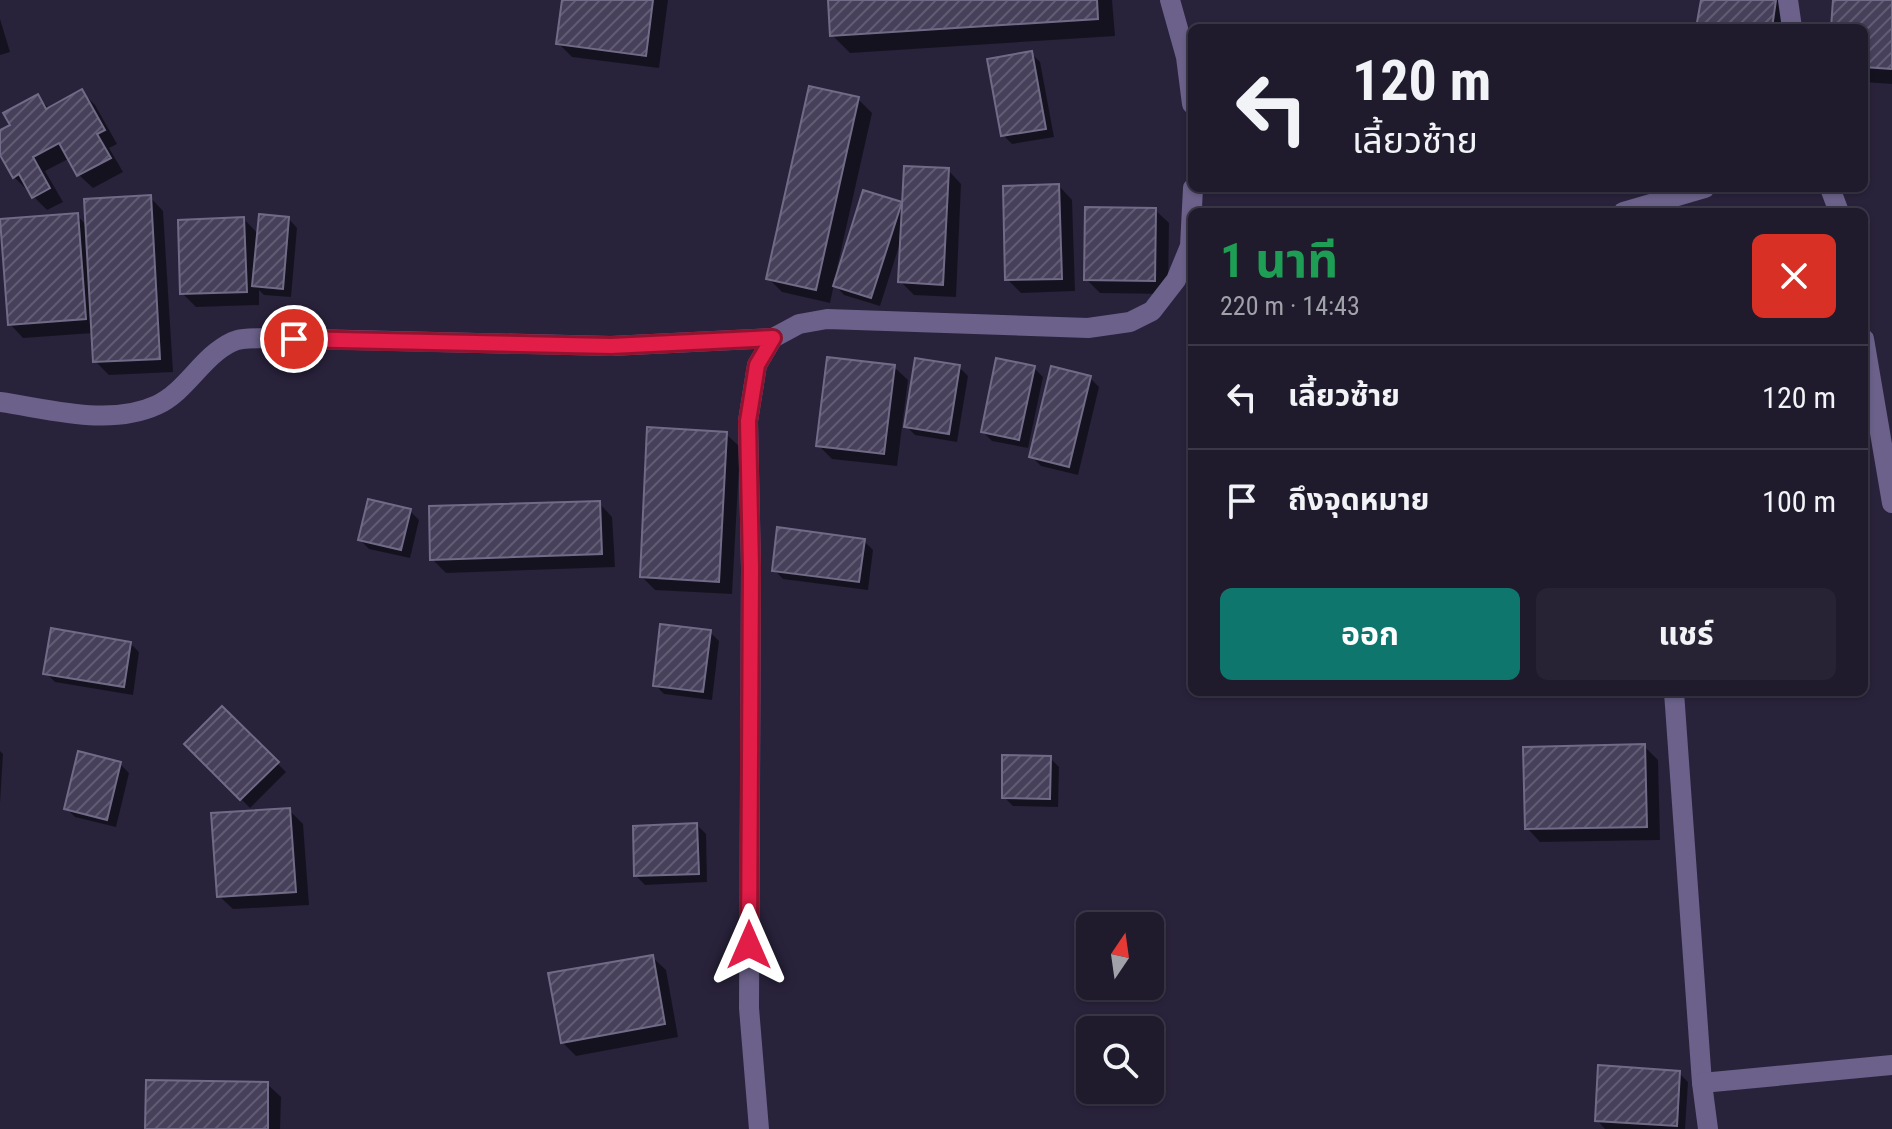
<!DOCTYPE html>
<html lang="th">
<head>
<meta charset="utf-8">
<style>
	body { margin:0; font-family:"Roboto Condensed","Noto Sans Thai",sans-serif; background:#272334; color:#f1f3f6; height:100vh; display:flex; flex-direction:column; font-size:30px; white-space:nowrap }
	* { box-sizing:border-box; margin:0 }
	p { font-size:26px; color:#a1a1a9 }
	.icon { flex:none; width:44px; height:44px; fill:none; stroke:currentColor; stroke-width:2; stroke-linecap:round; stroke-linejoin:round }
	.map { position:relative; flex:1; overflow:hidden }
	.side { position:absolute; left:1188px; top:208px; width:680px; height:488px; display:flex; flex-direction:column; background:#1f1a2c; border-radius:12px; box-shadow:0 2px 6px #0004,0 0 0 2px #3c3848 }
	.side>* { flex:none }
	.hud { position:absolute; left:1188px; top:24px; width:680px; height:168px; border-radius:12px; box-shadow:0 2px 6px #0004,0 0 0 2px #3c3848; background:#1f1a2c; color:#f1f3f6; overflow:hidden }
	.needle { width:52px; rotate:13deg }
	.fabs { position:absolute; left:1076px; top:912px; display:grid; gap:16px }
	.fabs a { display:grid; place-items:center; width:88px; height:88px; border-radius:12px; background:#1f1a2c; box-shadow:0 2px 6px #0004,0 0 0 2px #3c3848; font-size:40px }
	.pin { position:absolute; display:grid; place-items:center; width:68px; height:68px; color:#fff; margin:-34px; border:4px solid #fff; border-radius:50%; box-shadow:0 2px 8px #0007 }
	.me { position:absolute; width:88px; margin:-44px; rotate:0deg; stroke-linejoin:round; filter:drop-shadow(0 0 6px #0008) }
	.turn { display:flex; align-items:center; gap:28px; height:168px; padding:0 32px; font-size:36px }
	.turn .icon { width:104px; height:104px; stroke-width:2.5 }
	.turn b { display:block; font-size:56px; line-height:68px }
	.round { display:grid; place-items:center; flex:none; width:84px; height:84px; border-radius:12px; background:#272334 }
	.headline { display:flex; align-items:center; justify-content:space-between; height:136px; padding:0 32px }
	h1 { font-size:48px; font-weight:700; line-height:60px; color:#1e9e55 }
	.cta { display:flex; gap:16px; margin-top:auto; padding:16px 32px }
	.cta a { flex:1; height:92px; border-radius:12px; background:#0f766e; color:#fff; font-size:32px; font-weight:700; line-height:92px; text-align:center }
	.cta a+a { background:#272334; color:#f1f3f6 }
	ul { padding:0; list-style:none }
	li { display:flex; align-items:center; gap:24px; height:104px; padding:0 32px; border-top:2px solid #3c3848 }
	li div { flex:1 }
	li b { display:block; font-size:30px }
	li em { font-style:normal }
	.map>svg:first-child { display:block }
	.shadow { fill:#0007 }
	.building { fill:url(#building-hatch); stroke:#726b88; stroke-width:2 }
	.lines { fill:none; stroke-linecap:round; stroke-linejoin:round }
	.minor { stroke:#6b618a; stroke-width:20 }
	.route-casing { stroke:#92132f; stroke-width:20 }
	.route { stroke:#e11d48; stroke-width:14 }
</style>
</head>
<body>
<div class="map">
<svg width="1892" height="1129" viewBox="0 0 1892 1129">
	<defs>
		<pattern id="building-hatch" width="6" height="6" patternUnits="userSpaceOnUse" patternTransform="scale(2)"><rect width="6" height="6" fill="#46405a"/><path d="M-1 1l2-2M0 6l6-6M5 7l2-2" fill="none" stroke="#615c73"/></pattern>
	</defs>
	<rect width="100%" height="100%" fill="#29223b"/>
	<g class="shadow">
		<polygon points="564,0 668,0 659,68 572,57 559,44"/>
		<polygon points="830,0 1112,0 1115,36 850,53 832,35"/>
		<polygon points="1703,0 1786,0 1787,28 1698,28"/>
		<polygon points="1835,0 1892,0 1892,84 1864,82 1864,28 1833,28"/>
		<polygon points="0,19 10,52 0,55"/>
		<polygon points="1031,53 1040,62 1054,137 1012,144 1003,135"/>
		<polygon points="82,92 95,105 117,144 109,148 123,172 93,188 79,175 70,158 45,171 63,202 47,210 14,177 0,151 0,132 13,125 37,97 50,109"/>
		<polygon points="858,99 872,113 837,268 840,269 901,204 904,207 948,170 961,184 956,297 914,295 900,281 901,240 880,306 844,295 834,284 830,303 782,292 768,278"/>
		<polygon points="1059,186 1072,200 1075,291 1021,293 1007,279"/>
		<polygon points="150,197 163,211 173,372 109,375 95,361 93,333 23,338 10,324 77,215 87,226"/>
		<polygon points="1155,210 1169,223 1168,294 1100,293 1086,279"/>
		<polygon points="288,218 297,228 291,297 264,295 259,290 259,305 196,307 182,293 244,219 259,235"/>
		<polygon points="894,367 908,380 897,466 832,459 818,445"/>
		<polygon points="959,367 968,376 957,442 915,435 906,426"/>
		<polygon points="1034,368 1043,377 1028,448 992,441 983,432"/>
		<polygon points="1090,378 1099,387 1078,475 1041,466 1032,457"/>
		<polygon points="726,434 740,447 732,594 655,590 642,577"/>
		<polygon points="599,503 612,517 615,567 446,573 432,559"/>
		<polygon points="410,511 419,520 410,558 369,549 360,540"/>
		<polygon points="864,541 873,550 868,590 783,579 774,570"/>
		<polygon points="710,632 719,641 712,700 664,694 655,685"/>
		<polygon points="130,643 139,652 133,695 55,682 46,673"/>
		<polygon points="222,708 286,772 250,808 186,744"/>
		<polygon points="1644,746 1658,760 1660,840 1540,842 1527,828"/>
		<polygon points="0,751 3,754 0,803"/>
		<polygon points="1050,758 1059,767 1058,807 1013,806 1004,797"/>
		<polygon points="120,764 129,773 116,827 75,817 66,808"/>
		<polygon points="289,810 303,824 309,905 233,909 219,896"/>
		<polygon points="697,825 706,834 707,882 645,885 636,876"/>
		<polygon points="652,957 666,970 678,1037 576,1056 562,1042"/>
		<polygon points="1679,1073 1688,1082 1685,1129 1605,1129 1597,1120"/>
		<polygon points="267,1084 281,1097 280,1129 147,1129"/>
	</g>
	<g class="building">
		<polygon points="562,0 653,0 646,56 556,44"/>
		<polygon points="828,0 1097,0 1098,19 830,36"/>
		<polygon points="1701,0 1776,0 1772,28 1696,28"/>
		<polygon points="1833,0 1892,0 1892,69 1864,67 1864,28 1831,28"/>
		<polygon points="1032,51 1046,129 1001,136 987,59"/>
		<polygon points="809,86 859,97 816,290 766,279"/>
		<polygon points="82,89 105,130 97,134 111,158 77,176 59,143 33,157 50,188 32,198 19,174 13,178 0,155 0,130 10,125 3,113 38,94 46,109"/>
		<polygon points="904,166 949,168 943,285 898,282"/>
		<polygon points="1059,184 1062,279 1005,280 1003,186"/>
		<polygon points="863,190 902,202 871,298 833,286"/>
		<polygon points="151,195 160,359 93,362 84,199"/>
		<polygon points="1085,207 1156,208 1155,281 1084,280"/>
		<polygon points="78,213 86,319 8,325 0,219"/>
		<polygon points="259,214 289,217 283,289 252,286"/>
		<polygon points="244,217 247,292 180,294 178,220"/>
		<polygon points="827,357 895,365 884,454 816,446"/>
		<polygon points="915,358 960,365 949,434 904,427"/>
		<polygon points="996,358 1035,366 1019,440 981,432"/>
		<polygon points="1051,366 1091,376 1069,467 1029,457"/>
		<polygon points="647,427 727,432 719,582 640,577"/>
		<polygon points="368,499 411,509 401,550 358,540"/>
		<polygon points="600,501 602,554 430,560 429,506"/>
		<polygon points="777,527 865,539 859,582 772,571"/>
		<polygon points="660,624 711,630 703,692 653,686"/>
		<polygon points="51,628 131,642 124,687 43,674"/>
		<polygon points="222,706 279,762 240,800 184,744"/>
		<polygon points="1645,744 1647,827 1525,829 1523,747"/>
		<polygon points="78,751 121,762 107,820 64,809"/>
		<polygon points="1002,755 1051,756 1050,799 1002,798"/>
		<polygon points="290,808 296,892 217,897 211,813"/>
		<polygon points="697,823 699,874 634,876 633,826"/>
		<polygon points="653,955 665,1024 561,1043 548,973"/>
		<polygon points="1598,1065 1680,1071 1677,1126 1595,1121"/>
		<polygon points="146,1080 268,1082 268,1129 145,1129"/>
	</g>
	<g class="lines">
		<g class="minor">
			<polyline points="1170,0 1186,57 1192,104"/>
			<polyline points="1788,0 1792,28"/>
			<polyline points="1830,188 1839,212"/>
			<polyline points="1623,212 1705,188"/>
			<polyline points="1864,339 1892,503"/>
			<path d="M0,402C50,409 109,427 157,405C187,391 202,356 232,342C242,337 257,339 268,338L611,346L773,338"/>
			<polyline points="1674,692 1702,1083 1708,1129"/>
			<polyline points="1702,1083 1892,1065"/>
			<polyline points="759,1129 749,1008 751,568 748,421 757,365 773,338 799,324 827,319 1088,328 1130,322 1152,311 1176,280 1190,246 1193,188"/>
		</g>
	</g>
	<g class="lines">
		<g class="route-casing">
			<polyline id="route" points="294,339 611,346 773,338 757,365 748,421 751,568 749,945"/>
		</g>
		<use href="#route" class="route"/>
	</g>
</svg>
<div class="fabs">
<a><svg class="needle" viewBox="-14 -14 28 28"><path d="M0-13l5 13h-10z" fill="#e53935"/><path d="M0 13l5-13h-10z" fill="#a1a1a9"/></svg></a>
<a><svg class="icon" aria-label="search" viewBox="0 0 24 24"><circle cx="10" cy="10" r="6"/><path d="M15 15l6 6"/></svg></a>
</div>
<div class="pin" style="left:294px;top:339px;background:#d93025"><svg class="icon" aria-label="arrive" viewBox="0 0 24 24"><path d="M6 21V4h12l-3 4 3 4H6"/></svg></div>
<svg class="me" style="left:749px;top:945px" viewBox="-20 -20 40 40"><path d="M0-17L14 15 0 8-14 15z" fill="#e11d48" stroke="#fff" stroke-width="4"/></svg>
<div class="hud">
<div class="turn"><svg class="icon" aria-label="left" viewBox="0 0 24 24"><path d="M17 20v-9H6M10 6l-5 5 5 5"/></svg><div><b>120 m</b>เลี้ยวซ้าย</div></div>
</div>
<section class="side">
<div class="headline"><div><h1>1 นาที</h1><p>220 m · 14:43</p></div><a class="round" style="background:#d93025;color:#fff"><svg class="icon" aria-label="close" viewBox="0 0 24 24"><path d="M6 6l12 12M18 6L6 18"/></svg></a></div>
<ul>
<li><svg class="icon" aria-label="left" viewBox="0 0 24 24"><path d="M17 20v-9H6M10 6l-5 5 5 5"/></svg><div><b>เลี้ยวซ้าย</b></div><em>120 m</em></li>
<li><svg class="icon" aria-label="arrive" viewBox="0 0 24 24"><path d="M6 21V4h12l-3 4 3 4H6"/></svg><div><b>ถึงจุดหมาย</b></div><em>100 m</em></li>
</ul>
<div class="cta"><a>ออก</a><a>แชร์</a></div>
</section>
</div>
</body>
</html>
